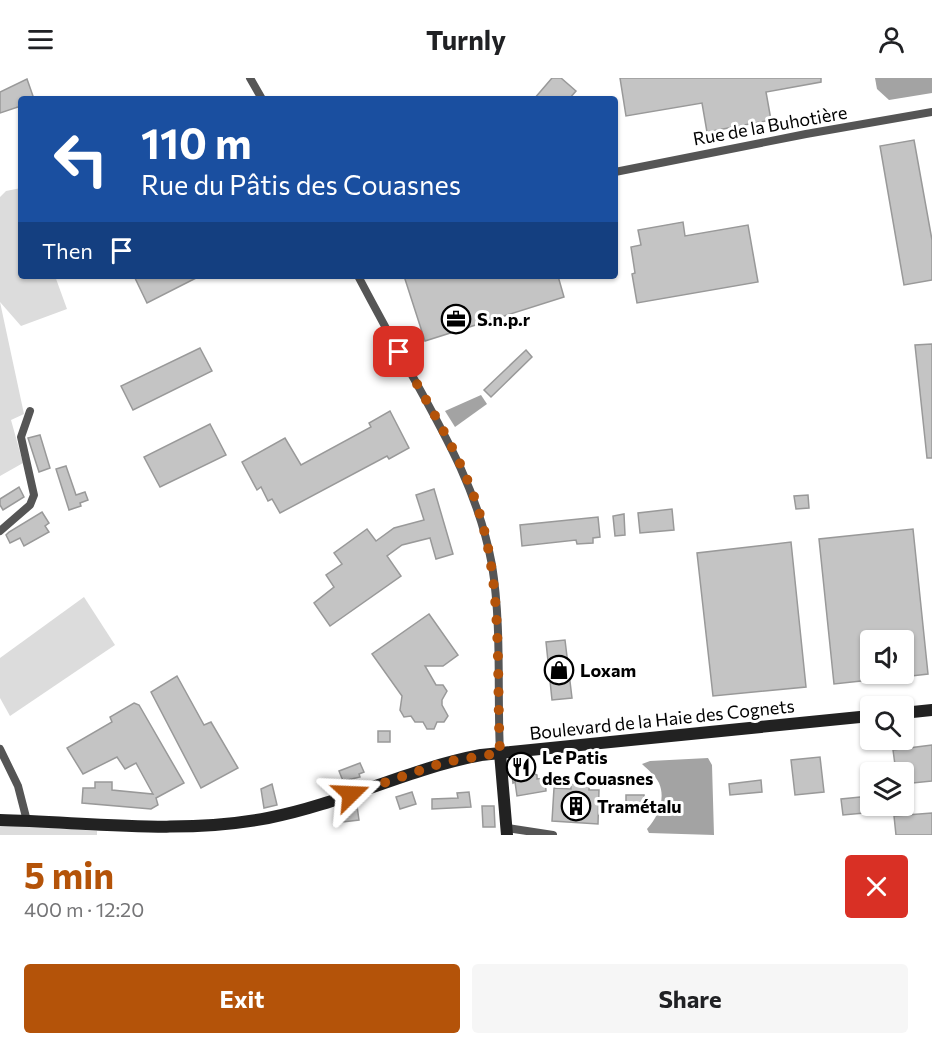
<!DOCTYPE html>
<html lang="en">
<head>
<meta charset="utf-8">
<style>
	body { margin:0; font-family:Commissioner,sans-serif; background:#f6f6f6; color:#202124; height:100vh; display:flex; flex-direction:column; font-size:22px; white-space:nowrap }
	* { box-sizing:border-box; margin:0 }
	p { font-size:20px; color:#757577 }
	.icon { flex:none; width:33px; height:33px; fill:none; stroke:currentColor; stroke-width:2; stroke-linecap:round; stroke-linejoin:round }
	.map { position:relative; height:757px; overflow:hidden }
	.side { display:flex; flex-direction:column; background:#fff; flex:1 }
	.side>* { flex:none }
	.banner { position:absolute; left:18px; top:18px; width:600px; height:183px; border-radius:6px; box-shadow:0 2px 4px #0004; background:#1a4fa0; color:#fff; overflow:hidden }
	.controls { position:absolute; left:860px; top:552px; display:grid; gap:12px }
	.controls a { display:grid; place-items:center; width:54px; height:54px; border-radius:6px; background:#fff; box-shadow:0 2px 4px #0004; font-size:30px }
	.pin { position:absolute; display:grid; place-items:center; width:51px; height:51px; color:#fff; margin:-26px; border-radius:12px; box-shadow:0 3px 9px #0006 }
	.me { position:absolute; width:66px; margin:-33px; rotate:69deg; stroke-linejoin:round; filter:drop-shadow(0 0 4px #0008) }
	.turn { display:flex; align-items:center; gap:21px; height:126px; padding:0 24px; font-size:27px }
	.turn .icon { width:78px; height:78px; stroke-width:2.5 }
	.turn b { display:block; font-size:42px; line-height:51px }
	.then { display:flex; align-items:center; height:57px; padding:0 24px; background:#0003; gap:12px; font-size:22px }
	.round { display:grid; place-items:center; flex:none; width:63px; height:63px; border-radius:6px; background:#f6f6f6 }
	.head { display:flex; align-items:center; justify-content:space-between; height:102px; padding:0 24px }
	h1 { font-size:36px; font-weight:700; line-height:45px; color:#b45309 }
	.button { display:flex; gap:12px; margin-top:auto; padding:12px 24px }
	.button a { flex:1; height:69px; border-radius:6px; background:#b45309; color:#fff; font-size:24px; font-weight:700; line-height:69px; text-align:center }
	.button a+a { background:#f6f6f6; color:#202124 }
	header { display:flex; justify-content:space-between; align-items:center; height:78px; padding:0 24px; background:#fff; font-size:27px; font-weight:700 }
	.map>svg:first-child { display:block }
	.green { fill:#dcdcdc }
	.water { fill:#a3a3a3 }
	.building { fill:#c4c4c4; stroke:#999; stroke-width:1.5 }
	.lines { fill:none; stroke-linecap:round; stroke-linejoin:round }
	.street { stroke:#555; stroke-width:8 }
	.secondary { stroke:#222; stroke-width:12 }
	.route { stroke:#b45309; stroke-width:10; stroke-dasharray:0 18 }
	.labels { text-anchor:middle; dominant-baseline:central; stroke-width:6; stroke-linejoin:round; paint-order:stroke }
	.street-label { font-size:18px; fill:#000; stroke:#fff }
	.poi-label { font-size:18px; font-weight:bold; fill:#000; stroke:#fff; text-anchor:start }
</style>
</head>
<body>
<header><svg class="icon" aria-label="menu" viewBox="0 0 24 24"><path d="M4 6h16M4 12h16M4 18h16"/></svg>Turnly<svg class="icon" aria-label="person" viewBox="0 0 24 24"><circle cx="12" cy="8" r="4"/><path d="M4 21q1-7 8-7t8 7"/></svg></header>
<div class="map">
<svg width="932" height="757" viewBox="0 0 932 757">
	<rect width="100%" height="100%" fill="#fff"/>
	<g class="green">
		<polygon points="21,110 21,198 55,198 67,231 21,248 0,224 24,336 11,342 23,385 0,398 0,119 6,113"/>
		<polygon points="84,519 115,567 10,638 0,620 0,580"/>
		<polygon points="7,746 97,753 97,757 0,757 0,747"/>
	</g>
	<g class="water">
		<polygon points="875,0 932,0 932,15 889,22 877,11"/>
		<polygon points="481,317 487,326 455,349 445,333"/>
		<path d="M708,680L712,687L714,757L649,755L647,751C658,739 666,721 659,705C656,698 647,691 642,686L650,683Z"/>
	</g>
	<g class="building">
		<polygon points="552,0 561,0 576,13 569,21 534,21"/>
		<polygon points="620,0 821,0 821,4 766,14 771,42 707,54 702,25 626,38"/>
		<polygon points="27,1 34,21 21,21 21,28 0,35 0,14"/>
		<polygon points="914,62 932,162 932,202 904,207 880,68"/>
		<polygon points="683,144 685,158 748,147 758,204 637,225 632,196 635,195 631,169 641,167 638,152"/>
		<polygon points="134,198 200,198 147,225"/>
		<polygon points="404,198 558,198 564,219 425,263"/>
		<polygon points="932,266 932,380 927,380 915,267"/>
		<polygon points="200,270 212,293 133,332 121,308"/>
		<polygon points="526,272 532,279 491,319 484,312"/>
		<polygon points="390,333 409,370 389,381 387,378 280,435 272,421 268,423 261,409 257,412 242,384 285,360 301,387 371,349 369,345"/>
		<polygon points="210,346 226,377 160,409 144,379"/>
		<polygon points="40,357 50,390 39,394 28,360"/>
		<polygon points="66,388 76,417 85,414 88,422 80,425 81,428 69,432 56,391"/>
		<polygon points="19,409 24,419 3,432 0,427 0,421"/>
		<polygon points="434,411 453,476 436,481 430,460 402,467 387,478 401,498 330,548 314,525 334,509 326,497 342,486 334,475 367,451 376,463 394,450 424,442 416,417"/>
		<polygon points="808,417 809,430 796,431 794,418"/>
		<polygon points="672,431 674,452 640,455 638,435"/>
		<polygon points="42,434 49,445 45,448 49,454 24,468 20,460 10,465 6,457 9,454"/>
		<polygon points="624,436 625,457 615,458 613,438"/>
		<polygon points="598,439 600,459 593,460 593,465 577,466 576,462 522,468 520,447"/>
		<polygon points="913,451 928,596 903,599 903,562 870,562 870,602 834,606 819,461"/>
		<polygon points="791,464 806,609 713,618 697,475"/>
		<polygon points="429,536 458,577 443,588 425,588 436,607 443,607 447,613 442,622 442,627 448,638 444,644 437,644 434,651 427,651 423,644 415,644 411,638 404,639 400,632 402,618 372,576"/>
		<polygon points="565,562 572,620 552,622 546,564"/>
		<polygon points="177,598 204,647 211,644 238,690 201,710 151,614"/>
		<polygon points="134,625 139,627 184,705 156,720 158,727 151,731 82,725 83,710 95,710 95,704 112,704 112,712 153,716 136,685 125,691 117,679 83,696 67,670 112,644 110,639"/>
		<rect x="378" y="653" width="12" height="11"/>
		<polygon points="932,667 932,703 903,706 903,694 896,694 893,672"/>
		<polygon points="820,679 824,714 795,717 791,682"/>
		<polygon points="360,685 364,694 359,696 360,699 343,703 339,693"/>
		<polygon points="529,686 530,694 537,697 537,701 545,700 546,713 517,718 515,704 513,705 511,690 513,688"/>
		<polygon points="761,702 762,714 730,717 729,706"/>
		<polygon points="272,706 277,727 264,730 261,711"/>
		<polygon points="571,706 589,707 589,712 599,712 598,746 552,743 554,710 571,711"/>
		<polygon points="412,714 416,726 400,731 396,719"/>
		<polygon points="469,714 471,729 432,731 432,721 458,720 457,715"/>
		<rect x="626" y="717" width="18" height="11"/>
		<polygon points="870,718 870,728 885,728 886,733 843,737 841,721"/>
		<polygon points="357,728 359,742 343,744 341,731"/>
		<polygon points="482,728 494,728 495,749 483,749"/>
		<polygon points="932,735 932,757 896,757 894,738"/>
	</g>
	<g class="lines">
		<g class="street">
			<polyline points="250,0 262,21"/>
			<polyline points="615,94 806,56 932,34"/>
			<path d="M358,198C376,232 394,265 413,299C447,360 479,417 492,487C502,549 497,613 500,675"/>
			<polyline points="0,453 30,427 34,417 21,359 30,333"/>
			<polyline points="0,671 18,708 27,743"/>
			<polyline points="507,750 553,757"/>
		</g>
		<g class="secondary">
			<polyline points="903,635 932,632"/>
			<polyline points="500,675 507,757"/>
			<path d="M0,742C88,744 180,757 268,740C341,726 407,691 481,677L870,638"/>
		</g>
	</g>
	<g class="lines">
		<path class="route" d="M351,716L445,684L500,675C496,588 504,499 473,416C454,366 424,320 399,274"/>
	</g>
	<defs>
		<g id="office-ring" transform="scale(1.5)"><circle r="9.5" fill="#fff" stroke="#000" stroke-width="1.5"/><path d="M-6-3h4V-5.5h4V-3h4V5H-6ZM-1-4.5V-3h2v-1.5ZM-6 0V1H6V0Z" fill="#000"/></g>
		<g id="shop-ring" transform="scale(1.5)"><circle r="9.5" fill="#fff" stroke="#000" stroke-width="1.5"/><path d="M-5-2.5h2.3a2.7 3.5 0 0 1 5.4 0H5L5.5 6h-11ZM-1.5-2.5h3a1.5 2.3 0 0 0-3 0Z" fill="#000"/></g>
		<g id="restaurant-ring" transform="scale(1.5)"><circle r="9.5" fill="#fff" stroke="#000" stroke-width="1.5"/><path d="M-5-6h1v4h1v-4h1v4h1v-4h1v5L-1.5 .5V6h-2V.5L-5-1ZM5-6V6H3V1.5H1.5Q1.5-4 5-6Z" fill="#000"/></g>
		<g id="building-ring" transform="scale(1.5)"><circle r="9.5" fill="#fff" stroke="#000" stroke-width="1.5"/><path d="M-4-6H4V6H1V3H-1V6H-4ZM-2.5-4.3h1.7v1.8h-1.7ZM.8-4.3h1.7v1.8H.8ZM-2.5-1h1.7V.8h-1.7ZM.8-1h1.7V.8H.8Z" fill="#000"/></g>
	</defs>
	<g fill-rule="evenodd">
		<use href="#office-ring" x="456" y="241"/>
		<use href="#shop-ring" x="559" y="592"/>
		<use href="#restaurant-ring" x="521" y="689"/>
		<use href="#building-ring" x="576" y="728"/>
	</g>
	<g class="labels">
		<g class="street-label">
			<text transform="translate(770 47) rotate(-10)">Rue de la Buhotière</text>
			<text transform="translate(662 641) rotate(-6)">Boulevard de la Haie des Cognets</text>
		</g>
		<g class="poi-label">
			<text x="477" y="241">S.n.p.r</text>
			<text x="580" y="592">Loxam</text>
			<text x="542" y="679">Le Patis<tspan x="542" dy="21">des Couasnes</tspan></text>
			<text x="597" y="728">Tramétalu</text>
		</g>
	</g>
</svg>
<div class="controls">
<a><svg class="icon" aria-label="sound" viewBox="0 0 24 24"><path d="M4 9h4l5-4v14l-5-4H4zM17 9q2 3 0 6"/></svg></a>
<a><svg class="icon" aria-label="search" viewBox="0 0 24 24"><circle cx="10" cy="10" r="6"/><path d="M15 15l6 6"/></svg></a>
<a><svg class="icon" aria-label="layers" viewBox="0 0 24 24"><path d="M12 4l9 5-9 5-9-5zM3 14l9 5 9-5"/></svg></a>
</div>
<div class="pin" style="left:399px;top:274px;background:#d93025"><svg class="icon" aria-label="arrive" viewBox="0 0 24 24"><path d="M6 21V4h12l-3 4 3 4H6"/></svg></div>
<svg class="me" style="left:351px;top:716px" viewBox="-20 -20 40 40"><path d="M0-17L14 15 0 8-14 15z" fill="#b45309" stroke="#fff" stroke-width="4"/></svg>
<div class="banner">
<div class="turn"><svg class="icon" aria-label="left" viewBox="0 0 24 24"><path d="M17 20v-9H6M10 6l-5 5 5 5"/></svg><div><b>110 m</b>Rue du Pâtis des Couasnes</div></div>
<div class="then">Then<svg class="icon" aria-label="arrive" viewBox="0 0 24 24"><path d="M6 21V4h12l-3 4 3 4H6"/></svg></div>
</div>
</div>
<section class="side">
<div class="head"><div><h1>5 min</h1><p>400 m · 12:20</p></div><a class="round" style="background:#d93025;color:#fff"><svg class="icon" aria-label="close" viewBox="0 0 24 24"><path d="M6 6l12 12M18 6L6 18"/></svg></a></div>
<div class="button"><a>Exit</a><a>Share</a></div>
</section>
</body>
</html>
